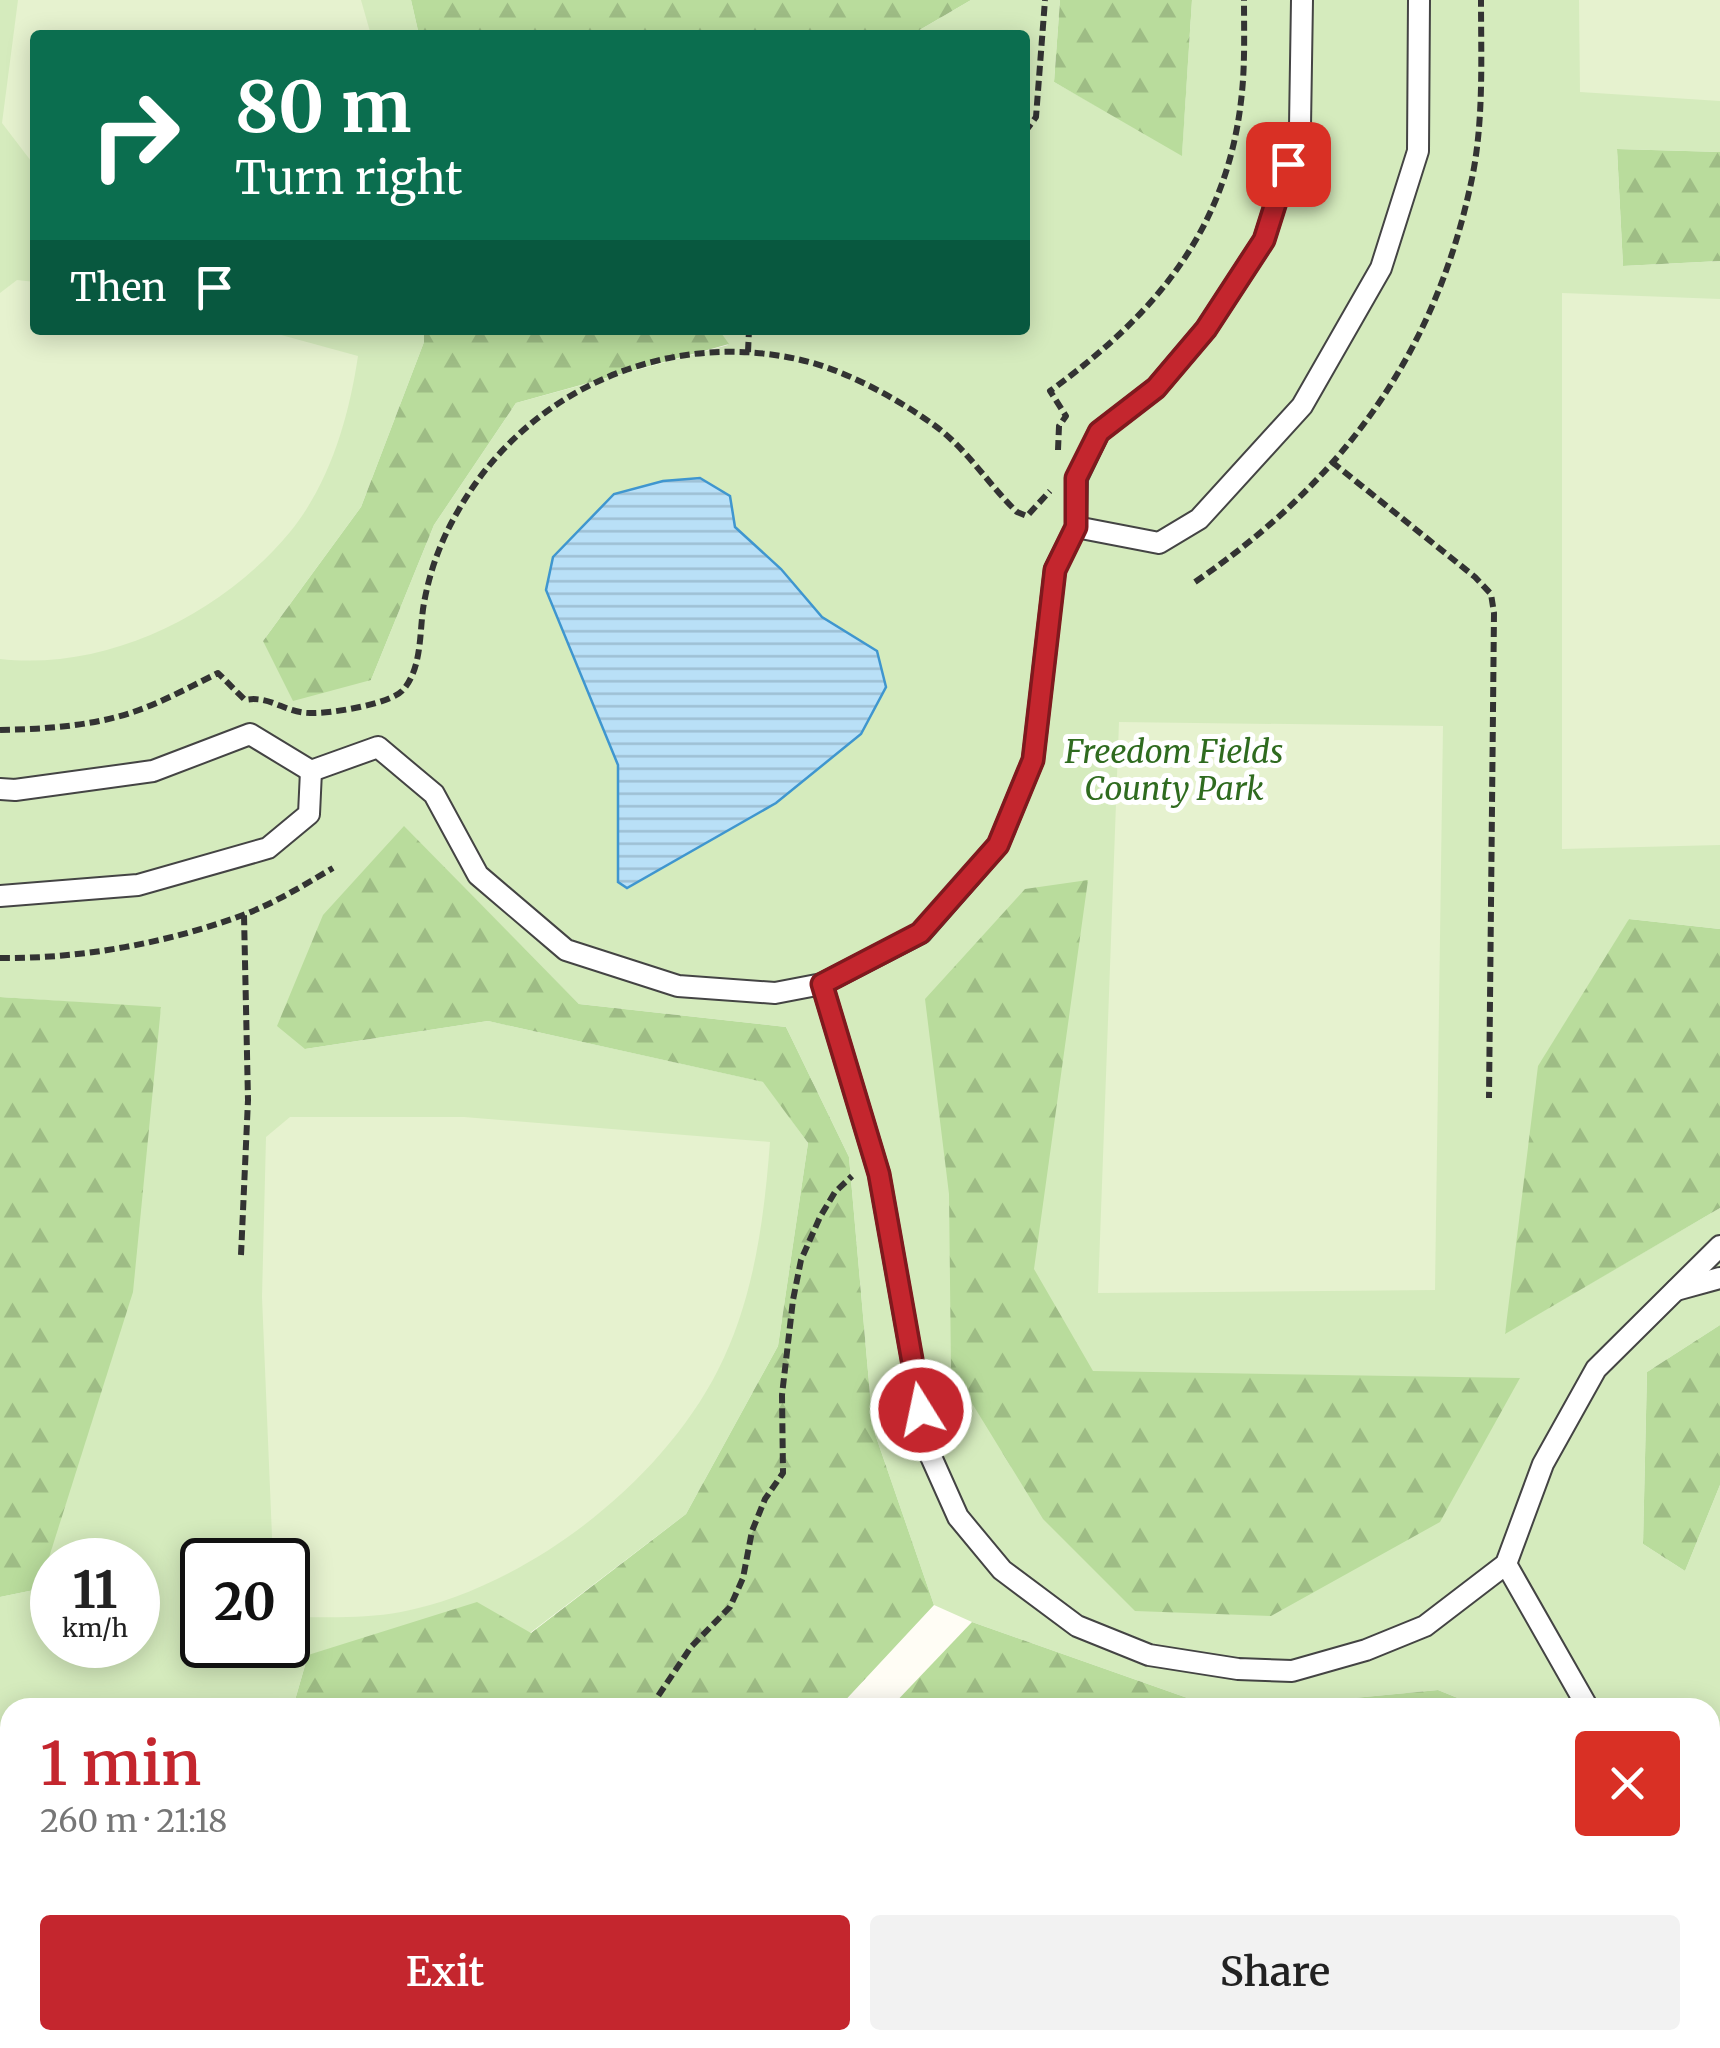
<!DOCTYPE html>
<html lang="en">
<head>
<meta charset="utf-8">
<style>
	body { margin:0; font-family:Merriweather,serif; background:#f2f2f2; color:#222; height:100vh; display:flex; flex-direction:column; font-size:38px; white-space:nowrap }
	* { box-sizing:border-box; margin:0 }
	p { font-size:32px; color:#767676 }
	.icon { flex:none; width:55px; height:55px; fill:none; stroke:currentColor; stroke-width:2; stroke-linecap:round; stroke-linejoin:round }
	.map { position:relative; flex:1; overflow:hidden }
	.sheet { position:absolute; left:0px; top:1698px; width:1720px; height:352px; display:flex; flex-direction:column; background:#fff; border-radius:30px 30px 0 0; box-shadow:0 5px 25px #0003 }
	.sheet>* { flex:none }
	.hud { position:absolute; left:30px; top:30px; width:1000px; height:305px; border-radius:10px; box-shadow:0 5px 25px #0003; background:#0b6e4f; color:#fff; overflow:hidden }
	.speed { position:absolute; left:30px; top:1538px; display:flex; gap:20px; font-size:50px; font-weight:700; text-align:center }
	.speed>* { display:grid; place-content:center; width:130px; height:130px; border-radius:50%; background:#fff; box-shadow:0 5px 25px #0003; line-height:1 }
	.speed small { font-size:25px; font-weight:400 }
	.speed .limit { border:5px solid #111; border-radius:15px; background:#fff; color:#111 }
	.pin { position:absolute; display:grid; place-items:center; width:85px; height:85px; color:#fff; margin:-42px; border-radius:20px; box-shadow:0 5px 15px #0006 }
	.me { position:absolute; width:110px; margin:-55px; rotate:350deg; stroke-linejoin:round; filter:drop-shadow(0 0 8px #0008) }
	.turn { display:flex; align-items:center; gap:35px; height:210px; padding:0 40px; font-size:45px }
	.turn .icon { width:130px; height:130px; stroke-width:2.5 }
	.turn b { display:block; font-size:70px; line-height:85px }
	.then { display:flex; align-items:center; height:95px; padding:0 40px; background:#0003; gap:20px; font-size:38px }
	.round { display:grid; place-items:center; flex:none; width:105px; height:105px; border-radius:10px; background:#f2f2f2 }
	.head { display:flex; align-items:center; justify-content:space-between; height:170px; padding:0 40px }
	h1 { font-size:60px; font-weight:600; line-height:75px; color:#c4262e }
	.primary-button { display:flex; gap:20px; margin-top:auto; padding:20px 40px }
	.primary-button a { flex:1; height:115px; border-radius:10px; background:#c4262e; color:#fff; font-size:40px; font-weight:600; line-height:115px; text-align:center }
	.primary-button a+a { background:#f2f2f2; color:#222 }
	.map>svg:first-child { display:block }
	.grass { fill:#d5ebbd; fill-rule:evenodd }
	.forest { fill:url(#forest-firs) }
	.pitch { fill:#e6f2cf }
	.water { fill:url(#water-rules); stroke:#3f96cf; stroke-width:2.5 }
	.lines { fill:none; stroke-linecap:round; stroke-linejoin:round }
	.lane-casing { stroke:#444; stroke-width:24 }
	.path { stroke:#333; stroke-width:6; stroke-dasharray:10 5; stroke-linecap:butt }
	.lane { stroke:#fff; stroke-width:20 }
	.route-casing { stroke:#7f191e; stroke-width:25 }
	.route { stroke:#c4262e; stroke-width:18 }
	.labels { text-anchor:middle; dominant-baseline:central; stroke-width:10; stroke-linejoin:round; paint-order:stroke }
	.park-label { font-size:32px; font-style:italic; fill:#2f6b1f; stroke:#fff }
</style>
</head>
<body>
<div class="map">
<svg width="1720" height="2048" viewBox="0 0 1720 2048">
	<defs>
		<pattern id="forest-firs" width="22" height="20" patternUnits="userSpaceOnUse" patternTransform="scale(2.5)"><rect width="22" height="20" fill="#b9dc9c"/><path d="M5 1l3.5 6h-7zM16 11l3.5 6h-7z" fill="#9ebc85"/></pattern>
		<pattern id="water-rules" width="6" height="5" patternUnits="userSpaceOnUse" patternTransform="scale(2.5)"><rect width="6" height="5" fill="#b9e0f7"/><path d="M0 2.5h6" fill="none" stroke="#9ebfd3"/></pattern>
	</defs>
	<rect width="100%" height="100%" fill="#fffdf5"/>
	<path class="grass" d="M0,0H411L419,35H35V330H424V342L361,507L263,641L371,680L434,525L516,403L728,345L719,330H1025V35H911L971,0H1060L1054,82L1182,154L1192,0H1720V152L1617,149L1623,266L1720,261V929L1629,919L1505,1333L1720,1208V1325L1647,1372L1643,1544L1685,1571L1720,1485V1928H1715L1710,1881V1708L1480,1707L1438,1690L1259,1707H1213L972,1622L934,1605L873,1428L849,1157L786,1027L579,1004L404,827L305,1049L488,1021L764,1082L808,1143L778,1346L686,1514L530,1633L308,1655L293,1707L10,1708V2040H369L367,2048H0V1597L39,1589L161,1008L0,997ZM52,1560H138V1645H52ZM202,1560H288V1645H202Z"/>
	<g class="forest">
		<polygon points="411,0 971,0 911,35 419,35"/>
		<polygon points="1060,0 1192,0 1182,156 1054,82"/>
		<polygon points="1617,149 1720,152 1720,261 1623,266"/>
		<polygon points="424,330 719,330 729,344 516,403 434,525 371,680 293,701 263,641 361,507 424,342"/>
		<polygon points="404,826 579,1004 786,1027 849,1157 873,1428 934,1605 839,1707 293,1707 308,1655 477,1602 531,1633 686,1514 778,1346 808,1143 763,1082 488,1021 305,1049 277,1026 323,915"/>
		<polygon points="1088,880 1034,1269 1093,1371 1520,1378 1440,1522 1271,1616 1135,1611 1043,1519 951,1369 949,1194 925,999 1025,889"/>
		<polygon points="1629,919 1720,929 1720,1208 1505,1334 1538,1066"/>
		<polygon points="0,997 161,1007 133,1292 39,1589 0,1597"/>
		<polygon points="1720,1325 1720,1485 1685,1571 1643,1544 1647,1372"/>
		<polygon points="972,1622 1213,1707 891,1707"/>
		<polygon points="1438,1690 1480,1707 1259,1707"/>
		<polygon points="1710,1881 1715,1928 1720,1928 1720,2032 1710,2032"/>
		<polygon points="369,2040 603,2040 603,2048 367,2048"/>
		<polygon points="635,2040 1410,2040 1121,2048 635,2048"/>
	</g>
	<g class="pitch">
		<polygon points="18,0 361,0 371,35 35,35 35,161 31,161 2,123"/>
		<polygon points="1579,0 1720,0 1720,101 1580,92"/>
		<path d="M17,280L35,282V330H263L358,356C349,417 330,483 290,532C222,614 108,671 0,659V293Z"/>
		<polygon points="1562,293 1720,299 1720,845 1562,849"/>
		<polygon points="1119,722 1443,726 1435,1290 1098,1293"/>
		<path d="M290,1117H464L770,1142C764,1220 754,1299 718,1370C661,1483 526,1588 401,1612C364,1619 325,1617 288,1617V1560H273L262,1297L266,1137Z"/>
	</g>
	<polygon class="water" points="700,478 730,496 735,527 781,569 822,617 877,651 886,687 861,734 776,803 627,888 618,882 618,765 546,590 553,557 614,494 663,481"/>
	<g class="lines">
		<g class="lane-casing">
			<g id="lane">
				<polyline points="1076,527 1159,543 1199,519 1302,406 1381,268 1418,151 1419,0"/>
				<polyline points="311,771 378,747 434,794 478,875 566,950 678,986 775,993 822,984 921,933 998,845 1033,760 1055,569 1076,527 1077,478 1099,432 1156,388 1206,329 1264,240 1300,126 1302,0"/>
				<polyline points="0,789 15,790 153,771 250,734 311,771"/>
				<polyline points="0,896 138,885 268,848 309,814 311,771"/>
				<polyline points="822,984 879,1174 928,1450 958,1517 1002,1570 1077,1626 1149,1655 1238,1669 1292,1671 1366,1650 1425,1626 1506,1564 1543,1464 1596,1369 1720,1246"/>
				<polyline points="1676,1290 1720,1278"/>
				<polyline points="1506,1564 1588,1708"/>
				<polyline points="1710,1761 1720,1757"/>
			</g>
		</g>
		<g class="path">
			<polyline points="1025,132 1036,117 1045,0"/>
			<polyline points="748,352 749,330"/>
			<path d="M1058,450L1059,426L1066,416L1050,391C1156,314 1229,228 1242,92C1245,62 1244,31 1244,0"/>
			<polyline points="1332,462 1475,577 1491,594 1494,613 1489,1098"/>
			<path d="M1195,582C1340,483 1434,357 1471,183C1484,124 1481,61 1481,0"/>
			<path d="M0,730C47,729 95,726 139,710C166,700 192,686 218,673L245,700C270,695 285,713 310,713C329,714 391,704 403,690C423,667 419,630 424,603C430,570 441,540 458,511C528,386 676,325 813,363C854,375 899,400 934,425C967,449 988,484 1017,512L1027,516L1050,491"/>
			<path d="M0,958C80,959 168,943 243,915C275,903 304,885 333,868"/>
			<polyline points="241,1255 248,1100 244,915"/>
			<polyline points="650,1708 691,1647 730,1607 743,1578 752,1531 765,1499 783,1473 782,1395 793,1300 801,1260 820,1217 835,1192 852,1176"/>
			<polyline points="480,2048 483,2040"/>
		</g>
		<use href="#lane" class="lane"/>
	</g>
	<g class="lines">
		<g class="route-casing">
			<polyline id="route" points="921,1410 879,1174 822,984 920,933 998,845 1033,760 1055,570 1076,527 1076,478 1099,432 1156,388 1206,329 1264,240 1288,164"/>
		</g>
		<use href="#route" class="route"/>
	</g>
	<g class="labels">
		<g class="park-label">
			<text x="1174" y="752">Freedom Fields<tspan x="1174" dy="37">County Park</tspan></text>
		</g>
	</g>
</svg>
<div class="speed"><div>11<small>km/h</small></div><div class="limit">20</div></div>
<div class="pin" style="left:1288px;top:164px;background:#d93025"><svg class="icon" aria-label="arrive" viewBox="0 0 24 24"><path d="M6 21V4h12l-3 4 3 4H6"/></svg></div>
<svg class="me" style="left:921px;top:1410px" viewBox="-20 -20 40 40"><circle r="17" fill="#c4262e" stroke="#fff" stroke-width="3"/><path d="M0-11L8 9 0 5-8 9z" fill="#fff"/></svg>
<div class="hud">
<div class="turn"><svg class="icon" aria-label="right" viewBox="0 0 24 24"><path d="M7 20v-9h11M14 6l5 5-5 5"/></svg><div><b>80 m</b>Turn right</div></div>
<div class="then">Then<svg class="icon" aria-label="arrive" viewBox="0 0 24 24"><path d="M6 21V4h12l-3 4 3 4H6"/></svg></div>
</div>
<section class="sheet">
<div class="head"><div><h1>1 min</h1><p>260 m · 21:18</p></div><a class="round" style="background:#d93025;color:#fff"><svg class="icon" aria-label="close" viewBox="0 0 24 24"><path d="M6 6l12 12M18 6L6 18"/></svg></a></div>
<div class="primary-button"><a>Exit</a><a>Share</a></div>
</section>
</div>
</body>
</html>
